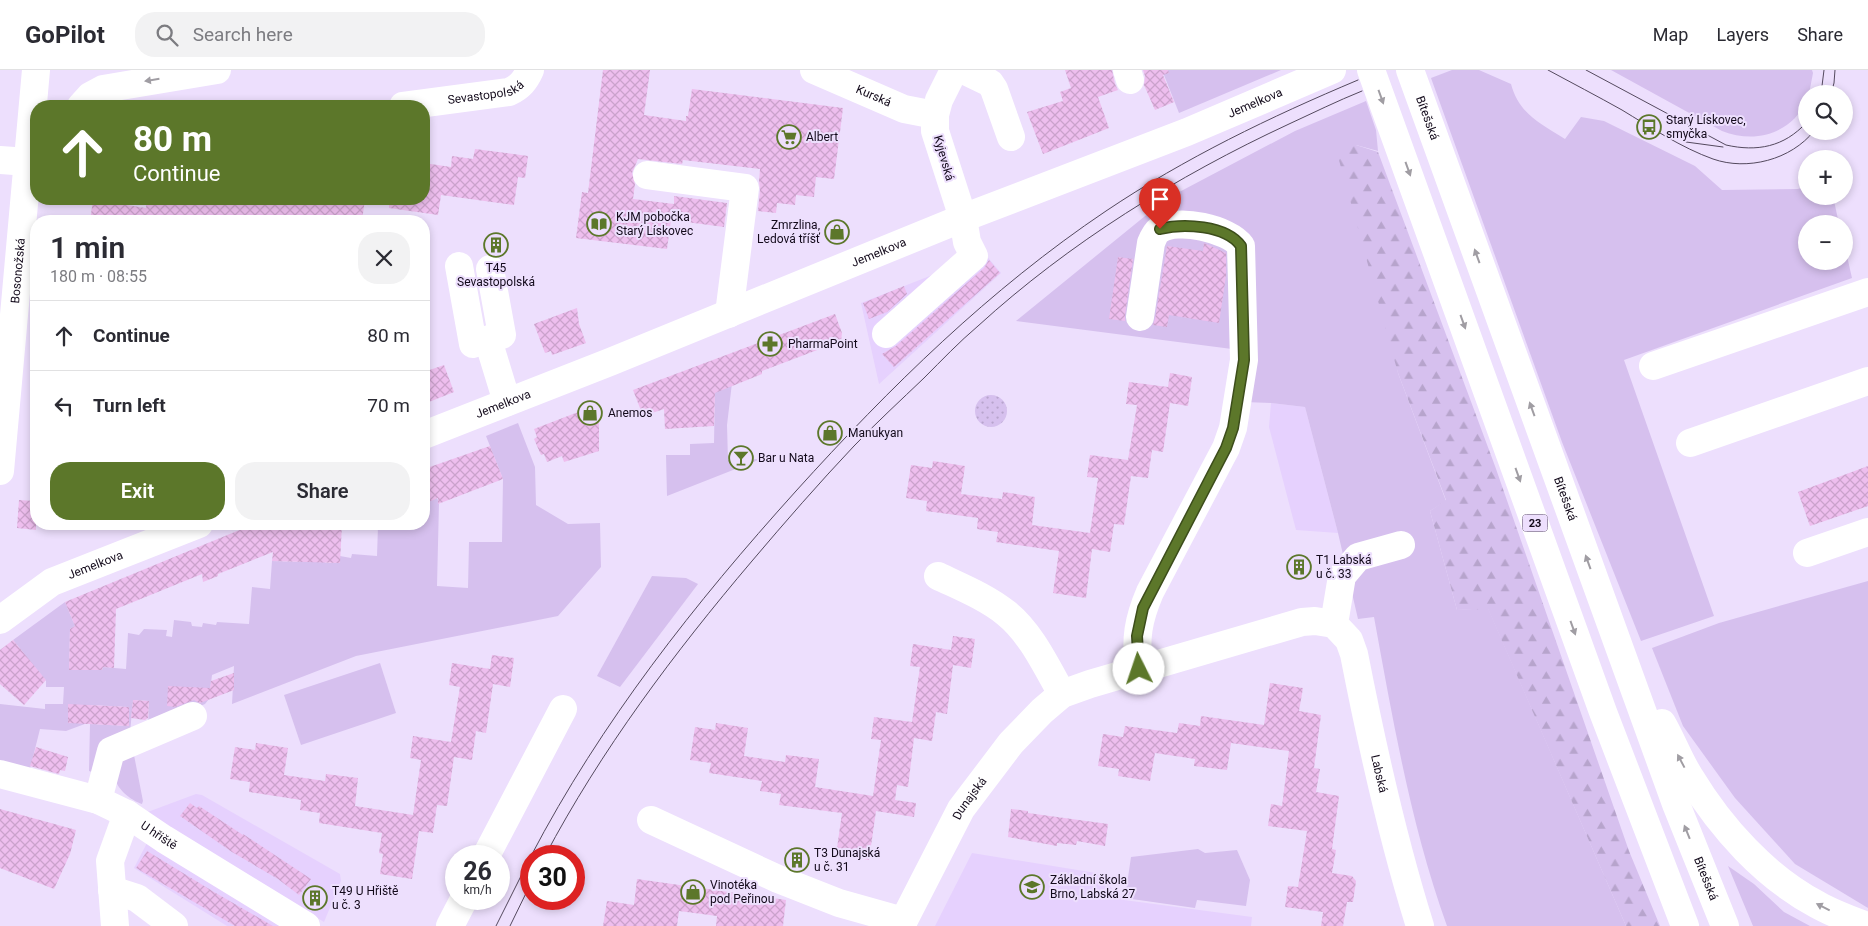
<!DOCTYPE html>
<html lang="en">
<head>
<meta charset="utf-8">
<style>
	body { margin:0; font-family:Roboto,sans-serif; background:#f2f2f3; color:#2b2b33; height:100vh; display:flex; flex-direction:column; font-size:19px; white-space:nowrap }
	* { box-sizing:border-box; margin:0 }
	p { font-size:16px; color:#7c7c81 }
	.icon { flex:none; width:28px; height:28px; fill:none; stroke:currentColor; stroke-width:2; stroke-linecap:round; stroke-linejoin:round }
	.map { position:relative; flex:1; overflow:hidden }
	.drawer { position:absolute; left:30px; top:145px; width:400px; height:315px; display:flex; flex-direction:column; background:#fff; border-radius:20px; box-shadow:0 2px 8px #0003 }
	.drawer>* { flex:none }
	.hud { position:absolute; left:30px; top:30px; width:400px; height:105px; border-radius:20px; box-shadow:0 2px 8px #0003; background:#5c772a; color:#fff; overflow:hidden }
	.controls { position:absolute; left:1798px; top:15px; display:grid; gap:10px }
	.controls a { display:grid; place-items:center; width:55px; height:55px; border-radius:50%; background:#fff; box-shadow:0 2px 8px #0003; font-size:25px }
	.speed { position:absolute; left:445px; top:775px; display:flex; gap:10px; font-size:25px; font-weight:700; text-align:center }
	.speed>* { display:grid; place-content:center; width:65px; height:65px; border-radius:50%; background:#fff; box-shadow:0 2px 8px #0003; line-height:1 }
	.speed small { font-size:12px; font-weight:400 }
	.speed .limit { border:8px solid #d22; background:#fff; color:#111 }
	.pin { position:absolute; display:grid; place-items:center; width:42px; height:42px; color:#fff; margin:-51px -21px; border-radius:50% 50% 50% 0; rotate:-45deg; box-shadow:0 0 5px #0007 }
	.pin .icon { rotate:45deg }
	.me { position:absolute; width:55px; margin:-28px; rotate:356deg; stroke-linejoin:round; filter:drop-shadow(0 0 4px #0008) }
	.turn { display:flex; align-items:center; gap:18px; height:105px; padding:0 20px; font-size:22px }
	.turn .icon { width:65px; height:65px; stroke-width:2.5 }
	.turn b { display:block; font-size:35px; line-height:42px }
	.round { display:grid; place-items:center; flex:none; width:52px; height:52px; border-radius:20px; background:#f2f2f3 }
	.head { display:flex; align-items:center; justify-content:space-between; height:85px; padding:0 20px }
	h1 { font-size:30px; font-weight:600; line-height:38px }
	.button { display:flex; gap:10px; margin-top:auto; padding:10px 20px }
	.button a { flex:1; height:58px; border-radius:20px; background:#5c772a; color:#fff; font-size:20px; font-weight:600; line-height:58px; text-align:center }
	.button a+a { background:#f2f2f3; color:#2b2b33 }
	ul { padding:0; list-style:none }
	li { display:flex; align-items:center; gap:15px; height:70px; padding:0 20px; border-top:1px solid #e1e1e2 }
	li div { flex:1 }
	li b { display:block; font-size:19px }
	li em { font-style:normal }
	header { display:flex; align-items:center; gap:30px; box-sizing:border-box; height:70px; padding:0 25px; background:#fff; border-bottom:1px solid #e1e1e2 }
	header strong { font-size:24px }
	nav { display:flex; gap:28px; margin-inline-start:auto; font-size:18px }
	.search { width:350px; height:45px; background:#f2f2f3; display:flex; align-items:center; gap:12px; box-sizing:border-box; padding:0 18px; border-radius:20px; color:#7c7c81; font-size:19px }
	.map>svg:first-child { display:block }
	.built { fill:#e6d1fe }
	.green { fill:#d6c0ee }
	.forest { fill:url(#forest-firs) }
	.park { fill:url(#park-dots) }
	.building { fill:url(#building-cross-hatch) }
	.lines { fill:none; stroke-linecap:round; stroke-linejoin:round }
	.minor { stroke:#fff; stroke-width:28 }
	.highway { stroke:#fff; stroke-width:28 }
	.tram { stroke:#54495e; stroke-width:1 }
	.oneway { fill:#a09da3 }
	.route-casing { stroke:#3c4d1b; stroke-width:12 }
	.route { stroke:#5c772a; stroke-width:9 }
	.labels { text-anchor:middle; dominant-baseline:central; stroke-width:4; stroke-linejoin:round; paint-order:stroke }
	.shield { fill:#eddffd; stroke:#54495e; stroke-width:1 }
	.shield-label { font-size:11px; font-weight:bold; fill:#12091a }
	.street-label { font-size:12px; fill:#12091a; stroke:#eddffd }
	.poi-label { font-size:12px; fill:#12091a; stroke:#eddffd; text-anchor:start }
</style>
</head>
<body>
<header>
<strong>GoPilot</strong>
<div class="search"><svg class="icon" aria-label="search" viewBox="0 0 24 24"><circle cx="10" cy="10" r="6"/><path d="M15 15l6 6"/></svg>Search here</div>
<nav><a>Map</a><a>Layers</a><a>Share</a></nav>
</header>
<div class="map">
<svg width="1868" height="856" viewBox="0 0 1868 856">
	<defs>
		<pattern id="forest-firs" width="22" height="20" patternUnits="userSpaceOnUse" patternTransform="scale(1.25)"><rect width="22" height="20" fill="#d6c0ee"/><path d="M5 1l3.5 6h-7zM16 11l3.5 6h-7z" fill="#b7a4cc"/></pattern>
		<pattern id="park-dots" width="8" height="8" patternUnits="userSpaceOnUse" patternTransform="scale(1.25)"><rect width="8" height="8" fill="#d6c0ee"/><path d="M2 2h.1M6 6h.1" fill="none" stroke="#b7a4cc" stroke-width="1.8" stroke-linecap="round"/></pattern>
		<pattern id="building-cross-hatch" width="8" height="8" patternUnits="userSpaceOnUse" patternTransform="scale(1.25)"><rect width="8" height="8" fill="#eebeee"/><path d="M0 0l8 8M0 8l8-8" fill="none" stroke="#cba2cc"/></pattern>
	</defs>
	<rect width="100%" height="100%" fill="#eddffd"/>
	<g class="built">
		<polygon points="973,170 1001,203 879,314 861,233 945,200"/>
		<polygon points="1271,333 1305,337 1338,463 1296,460 1269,357"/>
		<polygon points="196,724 202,725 340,804 341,811 324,852 145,743"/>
		<polygon points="149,769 293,856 227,856 134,798"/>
		<polygon points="972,783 1096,803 1124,830 1252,847 1251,856 935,856"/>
	</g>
	<g class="green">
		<polygon points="1162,0 1281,0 1179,43"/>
		<path d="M1452,0H1479L1511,14C1519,44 1540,53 1565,69L1581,47L1604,51L1695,96L1722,120L1798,119L1806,116V126H1833L1839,154H1806V191H1844V173L1852,208L1624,290L1714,546L1641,571L1562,372L1431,8Z"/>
		<path d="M1611,0H1812L1813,3L1809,24H1806C1806,34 1802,40 1795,48C1775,68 1748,71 1722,61Z"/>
		<path d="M1366,31L1376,60L1378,81L1356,75L1398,303L1446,431L1430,441L1457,540L1488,538L1626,856H1447C1411,756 1393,651 1374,547L1358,549L1338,463L1305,337L1271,333L1244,332L1255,282L1016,251L1166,129L1295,61Z"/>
		<polygon points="732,313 727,355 728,390 761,389 667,426 666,385 690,385 690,374 714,373 715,318"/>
		<polygon points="518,353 535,397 536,435 568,454 600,453 601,497 558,546 356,586 232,634 234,596 212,605 209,629 205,634 148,657 149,631 133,630 130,663 95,703 89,701 90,654 129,656 129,637 91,635 90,652 66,661 40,659 30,699 0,691 0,634 45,639 45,634 63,634 64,617 46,617 46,611 13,570 65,532 75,556 70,559 69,600 102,600 103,597 126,599 128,563 139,565 144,559 167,560 166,566 172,567 174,550 191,552 192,556 202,557 203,553 216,555 217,552 249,554 252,517 270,519 272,491 300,492 302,472 326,493 340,493 340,486 351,488 352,484 377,486 378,456 381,454 424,454 424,434 436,425 439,433 437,516 468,518 469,472 502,472 503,409 486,366"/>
		<polygon points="652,506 686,508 698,514 620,617 597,606"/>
		<polygon points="1868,511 1868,838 1795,794 1735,728 1683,656 1652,578 1719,553"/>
		<polygon points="380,593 396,643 301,675 284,625"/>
		<path d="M133,680L143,731L142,734C129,730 108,713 117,697C121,691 128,685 133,680Z"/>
		<polygon points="1198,779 1205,783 1237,780 1250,810 1246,836 1197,830 1195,838 1125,828 1131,787"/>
		<polygon points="1728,796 1754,814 1784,842 1810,856 1753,856"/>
	</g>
	<polygon class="forest" points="1356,75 1378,82 1495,396 1629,781 1660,856 1626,856 1488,539 1457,540 1430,441 1446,430 1398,303 1337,83"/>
	<circle class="park" cx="991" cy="341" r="16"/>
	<g class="building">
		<polygon points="603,0 650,0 644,45 686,51 686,46 688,46 692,19 843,38 834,109 816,107 814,127 796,125 795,135 777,133 776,143 758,141 760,120 759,111 760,99 683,90 682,94 638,89 632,103 635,114 633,129 674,134 674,126 727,133 724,157 671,150 667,179 576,168 582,122 588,123"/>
		<polygon points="1065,0 1112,0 1115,14 1118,20 1098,27 1109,58 1043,84 1027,42 1063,31 1060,22 1071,18"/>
		<polygon points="1143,0 1168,0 1169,3 1163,5 1174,32 1155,40 1144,15 1145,6"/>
		<polygon points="475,79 528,86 525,108 518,107 514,135 441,125 438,145 389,138 389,129 424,129 424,93 451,97 452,86 473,89"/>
		<polygon points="147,129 365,129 362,151 331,151 288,145 287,151 233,151 206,147 205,151 90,151 93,130 146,138"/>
		<polygon points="1204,173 1226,183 1226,206 1219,253 1169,245 1167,257 1153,255 1155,249 1167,176 1203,181"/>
		<polygon points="1118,187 1133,189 1125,245 1125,251 1109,249"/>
		<polygon points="989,190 1000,203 894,297 882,284 896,276 984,198"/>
		<polygon points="904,216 907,224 887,242 869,249 863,233"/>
		<polygon points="577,238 579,254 586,273 552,285 551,281 545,283 534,254"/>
		<polygon points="835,244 842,263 841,271 762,301 762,304 715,323 714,356 665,359 664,339 643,346 633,320"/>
		<polygon points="444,295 454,322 424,334 424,302"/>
		<polygon points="1170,303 1192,307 1188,336 1170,333 1163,382 1152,380 1148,408 1131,406 1124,455 1114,454 1110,482 1092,479 1086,528 1053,523 1059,481 996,472 998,462 977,459 978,448 926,441 927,431 906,428 911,395 932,398 933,391 965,396 961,424 1002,429 1003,422 1035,427 1032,455 1090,463 1098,408 1087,407 1090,385 1128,390 1137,335 1126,334 1129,312 1168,317"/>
		<polygon points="599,334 599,381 564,392 562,386 547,392 544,384 541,385 534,369 537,367 534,359"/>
		<polygon points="490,376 503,409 438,434 438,428 424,434 424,399"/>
		<polygon points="1868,396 1868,436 1810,456 1798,422"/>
		<polygon points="19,430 36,431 36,460 17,458"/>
		<polygon points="254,454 342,454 340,493 272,491 273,482 218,504 218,506 203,512 202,504 116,539 114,598 103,597 102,600 69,600 70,559 75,556 65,532"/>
		<polygon points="1292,486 1308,487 1306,509 1290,507"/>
		<polygon points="953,566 975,569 971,598 953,595 947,644 936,642 932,671 914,668 908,717 897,715 895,730 916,733 914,747 876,741 869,790 836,785 842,743 779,735 781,724 760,721 762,711 709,703 711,693 690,690 695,657 715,660 716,653 748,658 744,686 785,692 786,685 819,689 815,717 873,726 881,670 871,669 874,647 912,652 920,597 910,596 913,574 951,580"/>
		<polygon points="13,570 46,610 24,635 0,614 0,580"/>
		<polygon points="492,585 514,588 510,617 493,614 486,663 476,661 472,690 454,687 447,736 437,735 433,763 419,761 412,809 380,804 383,784 379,783 382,763 319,753 320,743 300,740 301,730 249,722 250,712 230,709 235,677 255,680 256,673 288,678 284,705 325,711 326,704 358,708 355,736 413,745 421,690 410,688 413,666 451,672 460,617 449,615 452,593 490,599"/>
		<polygon points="234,603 234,620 200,633 194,630 175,637 167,636 168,616 210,618 211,611"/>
		<polygon points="1270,613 1303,618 1299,641 1321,645 1314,698 1320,699 1316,722 1339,726 1332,779 1336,780 1332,803 1352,806 1356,811 1353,832 1347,832 1343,856 1321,856 1323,842 1285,837 1288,816 1298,817 1307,761 1268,756 1271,734 1282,736 1289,681 1231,673 1227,700 1194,696 1195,689 1155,683 1150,711 1118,706 1119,699 1098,696 1103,664 1123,667 1125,656 1177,663 1179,653 1200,656 1201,646 1264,655"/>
		<polygon points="133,630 149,631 148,648 145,650 131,648"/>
		<polygon points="68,634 129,637 129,656 68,653"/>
		<polygon points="36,677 68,687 65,701 60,700 59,704 30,696"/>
		<polygon points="190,733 197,738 199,736 243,765 243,764 311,809 299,825 278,809 232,782 180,746"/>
		<polygon points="0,739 76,760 70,784 54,819 0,798"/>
		<polygon points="1011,739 1028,741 1028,743 1108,754 1105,776 1077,771 1076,775 1057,773 1057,776 1008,767"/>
		<polygon points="791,778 807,781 803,801 788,796"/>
		<polygon points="147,781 214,822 273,856 235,856 136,798"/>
		<polygon points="637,809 786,830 783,856 716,856 717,846 679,841 677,856 603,856 607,831 634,835"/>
	</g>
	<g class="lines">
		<g class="minor">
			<path id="s1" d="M814,0L904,39L935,45"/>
			<polyline points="963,0 990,13 994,19 1011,67"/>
			<polyline points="1127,0 1130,10"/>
			<polyline points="81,36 90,26 103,19 217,0"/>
			<path id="s2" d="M403,36L509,22C520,17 525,11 530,0"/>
			<polyline points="0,90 28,92"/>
			<polyline points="647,105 745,118 729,244"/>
			<polyline points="459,196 473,274 502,265 490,199"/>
			<polyline points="886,264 974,186 967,172 963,148 935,61 935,45 939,30 954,0"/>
			<polyline points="488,270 507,332"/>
			<polyline points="1653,296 1868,222"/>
			<path id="s3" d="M424,365L610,292L963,148L1187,62L1332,0"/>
			<polyline points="1690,373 1868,311"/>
			<path id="s4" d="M0,401L36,0"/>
			<polyline points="1807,483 1868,462"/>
			<path d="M938,506C961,517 986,527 1006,543C1031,563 1046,596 1062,624"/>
			<path id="s5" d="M0,550L52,512L199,454"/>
			<path id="s6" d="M1334,554L1349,570L1354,584C1372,676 1392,767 1420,856"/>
			<polyline points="1334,554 1342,506 1358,487 1401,475"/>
			<path d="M1139,599C1135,569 1138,550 1150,522L1226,378L1233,358L1244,290L1241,176C1229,159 1177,147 1159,160C1155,163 1153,168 1151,173L1140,247"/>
			<path id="s7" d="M0,704L98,730L127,744L164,769L306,856"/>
			<polyline points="98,730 111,681 193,646"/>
			<polyline points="651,750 778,809 839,833 903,851"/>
			<polyline points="486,786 563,639"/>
			<polyline points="112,820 137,828 174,856"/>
			<polyline points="115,856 110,791 127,744"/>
			<polyline points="450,856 464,829"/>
			<path id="s8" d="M901,856L961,739L1011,673L1042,641L1062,624L1090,614L1302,552L1315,551L1334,554"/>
		</g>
		<g class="highway">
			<polyline points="1371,0 1603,642 1685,856"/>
			<path id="s9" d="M1410,0L1676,734L1725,856"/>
			<path d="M1662,653C1672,670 1679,690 1690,707C1721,758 1765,807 1818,835C1834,844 1851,850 1867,856"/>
		</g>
		<g class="tram">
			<path d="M1548,0C1572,13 1597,26 1622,40C1650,57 1682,78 1713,89C1747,101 1791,90 1814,61"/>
			<path d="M1586,0L1726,75C1757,82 1784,77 1806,53"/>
			<polyline points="1821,24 1824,0"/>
			<polyline points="1831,24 1834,13 1835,0"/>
			<polyline points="1686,72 1723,77"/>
			<path d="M531,786C601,652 695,533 796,421C890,317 990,219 1106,141C1185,88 1270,47 1358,10"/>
			<path d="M545,786C601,680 674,583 752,491C785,452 819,413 854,376C877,352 901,330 924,308C942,290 959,272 978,256C1069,173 1177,106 1289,54C1313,43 1337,31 1362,21"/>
			<polyline points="496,856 531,786"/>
			<polyline points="510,856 531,813"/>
		</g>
	</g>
	<defs><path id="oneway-solid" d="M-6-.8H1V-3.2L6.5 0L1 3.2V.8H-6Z" transform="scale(1.25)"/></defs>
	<g class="oneway">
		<use href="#oneway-solid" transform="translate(152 10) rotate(171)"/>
		<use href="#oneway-solid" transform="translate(1381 27) rotate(70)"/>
		<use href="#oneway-solid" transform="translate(1408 99) rotate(70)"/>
		<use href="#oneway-solid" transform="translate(1477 186) rotate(-110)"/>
		<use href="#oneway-solid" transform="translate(1463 252) rotate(70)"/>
		<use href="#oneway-solid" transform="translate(1532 339) rotate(-110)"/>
		<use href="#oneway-solid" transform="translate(1518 405) rotate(70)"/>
		<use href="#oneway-solid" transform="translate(1588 492) rotate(-110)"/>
		<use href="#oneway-solid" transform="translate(1573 558) rotate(70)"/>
		<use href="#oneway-solid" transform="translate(1681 691) rotate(-118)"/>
		<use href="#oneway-solid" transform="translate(1687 762) rotate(-112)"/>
		<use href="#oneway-solid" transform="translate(1823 837) rotate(-153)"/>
	</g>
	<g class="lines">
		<g class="route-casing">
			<path id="route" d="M1139,599L1137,566L1143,538L1226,378L1233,358L1244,290L1241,176C1226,155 1183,153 1160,159"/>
		</g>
		<use href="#route" class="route"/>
	</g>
	<defs>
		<g id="bus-ring" transform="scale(1.25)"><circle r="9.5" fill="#eddffd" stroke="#5c772a" stroke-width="1.5"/><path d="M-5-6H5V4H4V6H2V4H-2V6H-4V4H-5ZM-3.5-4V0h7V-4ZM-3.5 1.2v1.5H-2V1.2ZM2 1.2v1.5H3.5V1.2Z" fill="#5c772a"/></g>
		<g id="supermarket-ring" transform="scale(1.25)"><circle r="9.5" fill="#eddffd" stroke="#5c772a" stroke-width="1.5"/><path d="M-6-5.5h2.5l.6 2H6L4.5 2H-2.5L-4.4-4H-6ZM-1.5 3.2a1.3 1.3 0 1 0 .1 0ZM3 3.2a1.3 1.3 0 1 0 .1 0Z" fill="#5c772a"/></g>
		<g id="library-ring" transform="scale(1.25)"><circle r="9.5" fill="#eddffd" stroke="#5c772a" stroke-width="1.5"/><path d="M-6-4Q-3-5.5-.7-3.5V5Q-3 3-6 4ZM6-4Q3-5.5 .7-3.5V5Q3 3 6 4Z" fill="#5c772a"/></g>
		<g id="shop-ring" transform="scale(1.25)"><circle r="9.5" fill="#eddffd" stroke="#5c772a" stroke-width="1.5"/><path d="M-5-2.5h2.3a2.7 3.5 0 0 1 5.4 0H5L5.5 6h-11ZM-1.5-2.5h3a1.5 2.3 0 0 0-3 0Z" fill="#5c772a"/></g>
		<g id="building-ring" transform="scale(1.25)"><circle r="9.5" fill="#eddffd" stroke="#5c772a" stroke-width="1.5"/><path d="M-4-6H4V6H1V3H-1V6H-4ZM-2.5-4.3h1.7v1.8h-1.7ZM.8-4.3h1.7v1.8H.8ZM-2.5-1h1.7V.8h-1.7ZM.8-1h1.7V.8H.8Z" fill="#5c772a"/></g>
		<g id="pharmacy-ring" transform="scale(1.25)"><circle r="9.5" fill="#eddffd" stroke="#5c772a" stroke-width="1.5"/><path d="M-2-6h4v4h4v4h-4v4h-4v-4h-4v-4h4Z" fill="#5c772a"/></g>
		<g id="bar-ring" transform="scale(1.25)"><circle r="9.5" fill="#eddffd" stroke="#5c772a" stroke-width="1.5"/><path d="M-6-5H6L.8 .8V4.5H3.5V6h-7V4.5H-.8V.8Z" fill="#5c772a"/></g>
		<g id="school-ring" transform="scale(1.25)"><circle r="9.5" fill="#eddffd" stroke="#5c772a" stroke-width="1.5"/><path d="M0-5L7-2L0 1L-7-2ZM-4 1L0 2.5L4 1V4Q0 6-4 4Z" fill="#5c772a"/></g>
	</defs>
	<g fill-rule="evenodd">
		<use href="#bus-ring" x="1649" y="57"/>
		<use href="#supermarket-ring" x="789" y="67"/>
		<use href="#library-ring" x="599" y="154"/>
		<use href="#shop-ring" x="837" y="162"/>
		<use href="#building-ring" x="496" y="175"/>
		<use href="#pharmacy-ring" x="770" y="274"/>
		<use href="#shop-ring" x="590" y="343"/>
		<use href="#shop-ring" x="830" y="363"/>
		<use href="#bar-ring" x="741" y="388"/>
		<use href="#building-ring" x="1299" y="497"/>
		<use href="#building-ring" x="797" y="790"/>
		<use href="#school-ring" x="1032" y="817"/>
		<use href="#shop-ring" x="693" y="822"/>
		<use href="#building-ring" x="315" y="828"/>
	</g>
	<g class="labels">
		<rect class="shield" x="1522.5" y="444.5" width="25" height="17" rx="4"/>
		<g class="shield-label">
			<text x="1535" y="453">23</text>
		</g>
		<g class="street-label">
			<text stroke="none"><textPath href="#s2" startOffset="84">Sevastopolská</textPath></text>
			<text stroke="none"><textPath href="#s1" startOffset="65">Kurská</textPath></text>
			<text stroke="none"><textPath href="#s3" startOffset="895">Jemelkova</textPath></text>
			<text stroke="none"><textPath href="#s9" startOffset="51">Bítešská</textPath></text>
			<text transform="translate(944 88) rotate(74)">Kyjevská</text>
			<text stroke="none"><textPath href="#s3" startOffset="490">Jemelkova</textPath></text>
			<text stroke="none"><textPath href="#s4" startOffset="201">Bosonožská</textPath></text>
			<text stroke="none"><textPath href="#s3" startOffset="85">Jemelkova</textPath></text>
			<text stroke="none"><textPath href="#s9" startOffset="456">Bítešská</textPath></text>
			<text stroke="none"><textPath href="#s5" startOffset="111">Jemelkova</textPath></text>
			<text stroke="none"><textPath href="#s6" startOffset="159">Labská</textPath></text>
			<text stroke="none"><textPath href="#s8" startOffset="145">Dunajská</textPath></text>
			<text stroke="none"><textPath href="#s7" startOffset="172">U hřiště</textPath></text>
			<text stroke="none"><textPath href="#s9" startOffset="861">Bítešská</textPath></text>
		</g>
		<g class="poi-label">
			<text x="1666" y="50">Starý Lískovec,<tspan x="1666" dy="14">smyčka</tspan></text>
			<text x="806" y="67">Albert</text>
			<text x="616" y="147">KJM pobočka<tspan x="616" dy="14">Starý Lískovec</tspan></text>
			<text x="820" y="155" text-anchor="end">Zmrzlina,<tspan x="820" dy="14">Ledová tříšť</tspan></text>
			<text x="496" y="198" text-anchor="middle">T45<tspan x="496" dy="14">Sevastopolská</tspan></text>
			<text x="788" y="274">PharmaPoint</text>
			<text x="608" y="343">Anemos</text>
			<text x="848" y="363">Manukyan</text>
			<text x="758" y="388">Bar u Nata</text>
			<text x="1316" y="490">T1 Labská<tspan x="1316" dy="14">u č. 33</tspan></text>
			<text x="814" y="783">T3 Dunajská<tspan x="814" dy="14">u č. 31</tspan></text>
			<text x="1050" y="810">Základní škola<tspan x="1050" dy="14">Brno, Labská 27</tspan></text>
			<text x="710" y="815">Vinotéka<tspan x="710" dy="14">pod Peřinou</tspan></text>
			<text x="332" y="821">T49 U Hřiště<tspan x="332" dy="14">u č. 3</tspan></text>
		</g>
	</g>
</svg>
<div class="controls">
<a><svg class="icon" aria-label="search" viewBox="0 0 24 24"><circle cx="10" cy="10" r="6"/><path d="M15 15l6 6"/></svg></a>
<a>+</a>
<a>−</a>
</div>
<div class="speed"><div>26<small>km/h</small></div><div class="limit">30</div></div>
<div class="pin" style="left:1160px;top:159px;background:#d93025"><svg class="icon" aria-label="arrive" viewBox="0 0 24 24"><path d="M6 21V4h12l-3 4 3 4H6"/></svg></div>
<svg class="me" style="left:1139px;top:599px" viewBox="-20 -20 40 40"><circle r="19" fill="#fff"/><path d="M0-13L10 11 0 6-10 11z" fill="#5c772a"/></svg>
<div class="hud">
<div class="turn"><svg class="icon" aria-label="ahead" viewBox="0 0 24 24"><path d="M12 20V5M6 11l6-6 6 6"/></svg><div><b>80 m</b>Continue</div></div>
</div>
<section class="drawer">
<div class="head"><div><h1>1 min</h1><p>180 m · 08:55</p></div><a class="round"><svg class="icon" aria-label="close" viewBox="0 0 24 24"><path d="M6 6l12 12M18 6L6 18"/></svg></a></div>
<ul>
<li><svg class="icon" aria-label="ahead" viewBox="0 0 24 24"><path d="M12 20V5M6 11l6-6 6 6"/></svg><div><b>Continue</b></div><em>80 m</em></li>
<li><svg class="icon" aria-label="left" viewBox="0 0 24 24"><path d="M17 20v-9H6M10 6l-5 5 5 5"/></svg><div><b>Turn left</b></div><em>70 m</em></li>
</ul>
<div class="button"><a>Exit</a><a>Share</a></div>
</section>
</div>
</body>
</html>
